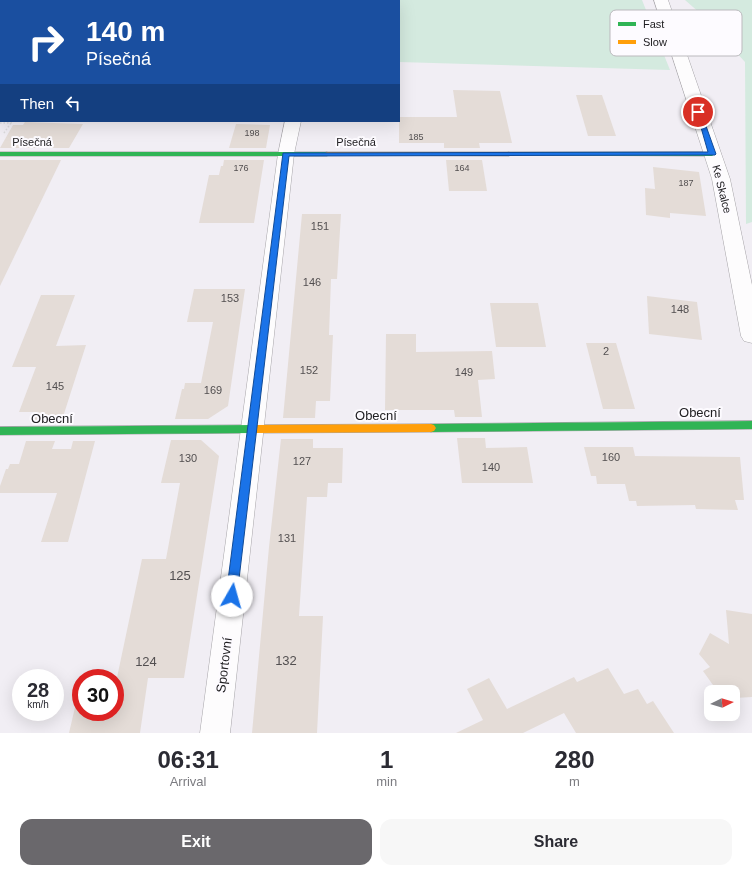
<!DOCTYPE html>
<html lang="en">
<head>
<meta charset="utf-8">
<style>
	body { margin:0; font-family:Helvetica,sans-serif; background:#f7f7f7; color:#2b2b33; height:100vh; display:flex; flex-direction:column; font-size:15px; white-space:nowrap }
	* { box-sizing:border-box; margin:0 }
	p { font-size:13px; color:#7c7c81 }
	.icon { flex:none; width:22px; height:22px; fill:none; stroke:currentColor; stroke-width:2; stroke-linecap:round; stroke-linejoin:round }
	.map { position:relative; height:733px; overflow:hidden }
	.details { display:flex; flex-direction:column; background:#fff; flex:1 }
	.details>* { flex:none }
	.banner { position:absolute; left:0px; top:0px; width:400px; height:122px; box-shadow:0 4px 16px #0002; background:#1a4fa0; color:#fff; overflow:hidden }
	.needle { width:26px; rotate:85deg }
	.tools { position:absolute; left:704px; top:685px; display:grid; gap:8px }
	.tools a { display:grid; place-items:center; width:36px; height:36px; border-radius:8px; background:#fff; box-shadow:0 4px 16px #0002; font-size:20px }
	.speed { position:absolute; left:12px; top:669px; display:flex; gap:8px; font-size:20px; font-weight:700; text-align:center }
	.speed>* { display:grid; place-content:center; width:52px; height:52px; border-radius:50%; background:#fff; box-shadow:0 4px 16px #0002; line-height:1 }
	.speed small { font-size:10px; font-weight:400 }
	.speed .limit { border:6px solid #d22; background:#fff; color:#111 }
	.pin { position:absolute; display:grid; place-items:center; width:34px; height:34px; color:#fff; margin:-17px; border:2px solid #fff; border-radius:50%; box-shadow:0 1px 4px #0007 }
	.me { position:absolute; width:44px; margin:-22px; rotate:7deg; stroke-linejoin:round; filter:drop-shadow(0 0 3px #0008) }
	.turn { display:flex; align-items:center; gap:14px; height:84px; padding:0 20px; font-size:18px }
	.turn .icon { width:52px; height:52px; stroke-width:2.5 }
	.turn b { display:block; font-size:28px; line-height:34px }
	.then { display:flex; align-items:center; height:38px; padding:0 20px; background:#0003; gap:8px; font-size:15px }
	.eta { display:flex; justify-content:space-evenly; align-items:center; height:68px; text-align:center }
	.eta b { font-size:24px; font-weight:800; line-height:28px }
	.primary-button { display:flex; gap:8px; margin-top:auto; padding:8px 20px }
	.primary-button a { flex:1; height:46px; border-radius:12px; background:#6a686c; color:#fff; font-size:16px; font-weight:800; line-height:46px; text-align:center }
	.primary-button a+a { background:#f7f7f7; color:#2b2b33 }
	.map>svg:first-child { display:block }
	.green { fill:#d4eadf }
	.building { fill:#e4dcd7 }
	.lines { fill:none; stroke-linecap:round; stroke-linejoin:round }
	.street-casing { stroke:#a6a4a8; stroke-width:1 }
	.fast-casing { stroke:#a6a4a8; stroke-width:1 }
	.slow-casing { stroke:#a6a4a8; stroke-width:1 }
	.path { stroke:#dbdadc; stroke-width:1.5; stroke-dasharray:1.5 2; stroke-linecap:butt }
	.street { fill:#fdfcfd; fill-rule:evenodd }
	.fast { fill:#30b455; fill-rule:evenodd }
	.slow { fill:#ff9f0a; fill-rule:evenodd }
	.route { fill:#1a73e8; stroke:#114b97 }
	.labels { text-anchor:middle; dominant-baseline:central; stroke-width:4; stroke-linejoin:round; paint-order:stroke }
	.far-number-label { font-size:9px; fill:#524f50 }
	.far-street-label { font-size:11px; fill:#212023; stroke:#fdfbff }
	.number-label { font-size:11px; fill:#524f50 }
	.street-label { font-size:13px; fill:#212023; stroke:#fdfbff }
	.near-number-label { font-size:13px; fill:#524f50 }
	.key { fill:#fdfbff; stroke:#bbb9bd; stroke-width:1 }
	.key-label { font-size:11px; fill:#212023 }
</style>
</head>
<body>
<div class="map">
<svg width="752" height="733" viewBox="0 0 752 733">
	<rect width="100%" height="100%" fill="#f1eef4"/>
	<g class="green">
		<polygon points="370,0 642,0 670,70 399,62 399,1"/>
		<polygon points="685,0 752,0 752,222 746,224 745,62 701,14"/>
	</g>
	<g class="building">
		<polygon points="453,90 500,91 512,143 479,143 480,148 444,148 444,143 399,143 399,117 457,117"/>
		<polygon points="576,95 602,95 616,136 588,136"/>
		<polygon points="25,122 83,124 69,148 0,148 13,125 23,125"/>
		<polygon points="236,124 270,125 266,148 229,148"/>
		<polygon points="0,160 61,160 0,286"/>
		<polygon points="224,160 264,160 254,223 199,223 209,175 219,175 221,166 223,166"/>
		<polygon points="446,160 482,160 487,191 449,191"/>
		<polygon points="653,167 699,172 706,216 670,213 670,218 646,215 645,188 655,189"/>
		<polygon points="302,214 341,214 337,279 331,279 329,335 333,335 330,401 316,401 315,418 283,418"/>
		<polygon points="194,289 245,289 228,406 208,419 175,419 182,389 184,389 185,383 201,383 213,322 187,322"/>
		<polygon points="41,295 75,295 56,346 86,345 62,420 33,420 36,412 19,412 36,367 12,367"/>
		<polygon points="647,296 697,302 702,340 649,334"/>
		<polygon points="490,303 538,303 546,347 496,347"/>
		<polygon points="386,334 416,334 416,352 492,351 495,379 478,380 482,417 455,417 454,410 385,410"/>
		<polygon points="586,343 616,343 635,409 603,409"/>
		<polygon points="457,438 485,438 486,448 527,447 533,483 462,483"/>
		<polygon points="281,439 313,439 313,448 343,448 342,483 328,483 327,497 307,497 299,616 323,616 317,733 252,733 269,547"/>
		<polygon points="171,440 201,440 219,456 184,678 148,678 140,733 69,733 80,686 81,712 115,712 115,687 142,559 166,559 180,483 161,483"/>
		<polygon points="26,441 55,441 52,449 71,449 73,441 95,441 68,542 41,542 57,493 0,493 0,486 6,469 8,469 10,464 19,464"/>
		<polygon points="584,447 633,447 635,456 740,457 744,500 735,500 738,510 696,509 695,505 637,506 636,501 629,501 625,484 597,484 596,476 591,476"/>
		<polygon points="726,610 752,614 752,697 735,698 734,692 718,692 703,671 710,667 699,654 710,633 729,644"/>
		<polygon points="608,668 624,694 638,689 647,704 653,701 674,733 576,733 564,713 523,733 456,733 483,720 467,689 489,678 507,709 574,677 577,682"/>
	</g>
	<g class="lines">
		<g class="street-casing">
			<g id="street">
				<polygon points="1,0 20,0 1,2"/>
				<rect x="314" y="0" width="14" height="1"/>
				<polygon points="654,0 668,0 730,179 752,285 752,343 744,341 741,336 712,179"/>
				<polygon points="285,121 301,121 294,154 230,733 200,733 278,154"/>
			</g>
		</g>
		<g class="fast-casing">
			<g id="fast">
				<polygon points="0,97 1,97 0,102"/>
				<polygon points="0,152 327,152 330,154 327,156 0,156"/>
				<polygon points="509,152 712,152 715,154 712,156 507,155 507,153"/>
				<polygon points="752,421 752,429 431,432 428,431 426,428 428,425 431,424"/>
				<polygon points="254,425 257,426 259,429 257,432 254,433 0,435 0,427"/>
			</g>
		</g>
		<g class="slow-casing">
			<g id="slow">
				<polygon points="68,0 74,0 67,1"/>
				<polygon points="327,152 509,152 512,154 509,156 325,155 325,153"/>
				<polygon points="431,424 434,425 436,428 434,431 431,432 254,433 251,432 249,429 251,426 254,425"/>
			</g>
		</g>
		<g class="path">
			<polyline points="0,123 11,123 12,121"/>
			<polyline points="4,133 11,123"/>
		</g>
		<use href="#street" class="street"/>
		<use href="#fast" class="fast"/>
		<use href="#slow" class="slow"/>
	</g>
	<polygon class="route" points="696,110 701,112 716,154 715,155 289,156 237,596 236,600 232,601 228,600 226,596 283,153 708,152"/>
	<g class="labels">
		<g class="far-number-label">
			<text x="252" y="133">198</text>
			<text x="416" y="137">185</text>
			<text x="241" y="168">176</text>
			<text x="462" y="168">164</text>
			<text x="686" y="183">187</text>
		</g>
		<g class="far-street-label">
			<text x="32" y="142">Písečná</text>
			<text x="356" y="142">Písečná</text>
			<text transform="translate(722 189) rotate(76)">Ke Skalce</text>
		</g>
		<g class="number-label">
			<text x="320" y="226">151</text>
			<text x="312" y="282">146</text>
			<text x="230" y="298">153</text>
			<text x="680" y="309">148</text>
			<text x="606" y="351">2</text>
			<text x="309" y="370">152</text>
			<text x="464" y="372">149</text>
			<text x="55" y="386">145</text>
			<text x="213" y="390">169</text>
			<text x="611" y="457">160</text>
			<text x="188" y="458">130</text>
			<text x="302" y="461">127</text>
			<text x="491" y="467">140</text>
			<text x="287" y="538">131</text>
		</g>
		<g class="street-label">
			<text x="700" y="412">Obecní</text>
			<text x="376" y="415">Obecní</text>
			<text x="52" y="418">Obecní</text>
			<text transform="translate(224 665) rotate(-83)">Sportovní</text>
		</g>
		<g class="near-number-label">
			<text x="180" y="575">125</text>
			<text x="286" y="660">132</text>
			<text x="146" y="661">124</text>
		</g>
	</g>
	<rect x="610" y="10" width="132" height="46" rx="6" class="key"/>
	<rect x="618" y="22" width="18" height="4" fill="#30b455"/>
	<rect x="618" y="40" width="18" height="4" fill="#ff9f0a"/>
	<g class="key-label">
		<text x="643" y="28">Fast</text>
		<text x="643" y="46">Slow</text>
	</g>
</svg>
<div class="tools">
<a><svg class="needle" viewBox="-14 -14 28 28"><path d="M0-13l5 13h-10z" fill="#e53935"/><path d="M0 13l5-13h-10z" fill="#7c7c81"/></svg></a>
</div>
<div class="speed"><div>28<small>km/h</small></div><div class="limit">30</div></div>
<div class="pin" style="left:698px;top:112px;background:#d93025"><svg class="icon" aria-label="arrive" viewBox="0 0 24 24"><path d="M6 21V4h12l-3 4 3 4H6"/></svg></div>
<svg class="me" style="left:232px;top:596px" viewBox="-20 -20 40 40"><circle r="19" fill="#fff"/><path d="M0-13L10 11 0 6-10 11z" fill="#1a73e8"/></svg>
<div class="banner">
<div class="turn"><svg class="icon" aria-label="right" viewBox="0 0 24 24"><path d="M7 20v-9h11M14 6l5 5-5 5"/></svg><div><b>140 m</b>Písečná</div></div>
<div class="then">Then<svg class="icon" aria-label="left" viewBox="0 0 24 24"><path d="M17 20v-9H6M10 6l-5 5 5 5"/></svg></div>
</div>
</div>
<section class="details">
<div class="eta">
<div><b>06:31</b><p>Arrival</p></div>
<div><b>1</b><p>min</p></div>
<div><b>280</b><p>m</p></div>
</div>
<div class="primary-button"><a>Exit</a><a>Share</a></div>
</section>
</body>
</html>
